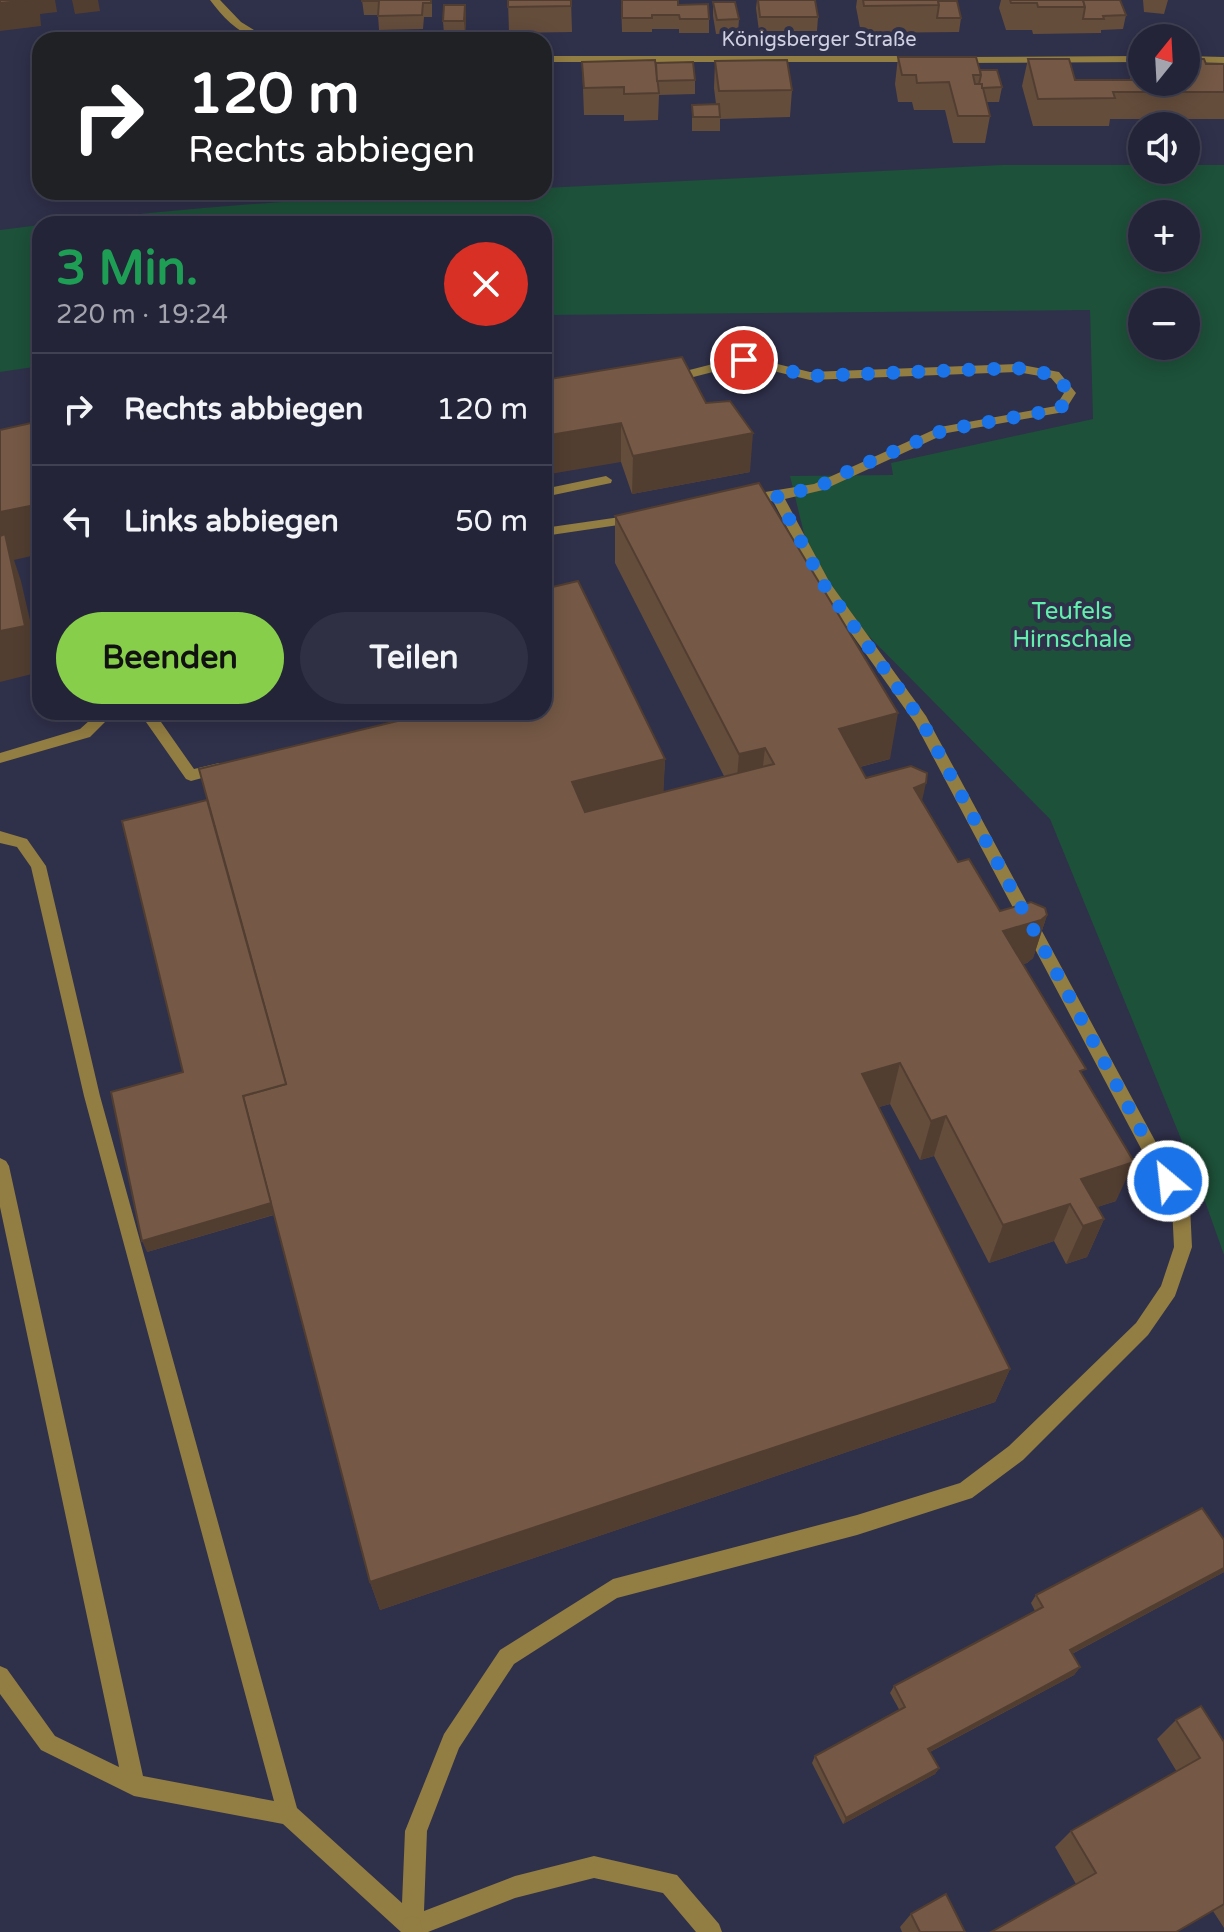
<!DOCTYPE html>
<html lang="de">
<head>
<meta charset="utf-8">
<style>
	body { margin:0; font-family:"Varela Round",sans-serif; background:#2f3043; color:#f1f3f6; height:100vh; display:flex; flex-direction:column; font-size:30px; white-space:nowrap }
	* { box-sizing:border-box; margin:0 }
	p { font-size:26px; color:#a3a4ae }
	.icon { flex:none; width:44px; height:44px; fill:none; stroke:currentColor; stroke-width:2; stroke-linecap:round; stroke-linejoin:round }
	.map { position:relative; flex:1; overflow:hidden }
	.side { position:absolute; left:32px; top:216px; width:520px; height:504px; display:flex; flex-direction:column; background:#232438; border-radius:24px; box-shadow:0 4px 20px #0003,0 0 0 2px #404153 }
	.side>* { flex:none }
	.hud { position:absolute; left:32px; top:32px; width:520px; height:168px; border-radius:24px; box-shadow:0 4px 20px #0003,0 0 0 2px #404153; background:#202124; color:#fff; overflow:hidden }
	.needle { width:52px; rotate:18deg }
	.buttons { position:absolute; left:1128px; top:24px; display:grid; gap:16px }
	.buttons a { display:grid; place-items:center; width:72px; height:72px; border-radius:50%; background:#232438; box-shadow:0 4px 20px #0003,0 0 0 2px #404153; font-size:40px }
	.pin { position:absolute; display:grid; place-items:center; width:68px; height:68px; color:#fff; margin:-34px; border:4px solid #fff; border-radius:50%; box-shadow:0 2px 8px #0007 }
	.me { position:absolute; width:88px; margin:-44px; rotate:332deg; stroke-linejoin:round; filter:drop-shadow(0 0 6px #0008) }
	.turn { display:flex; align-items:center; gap:28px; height:168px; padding:0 24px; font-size:36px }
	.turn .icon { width:104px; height:104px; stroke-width:2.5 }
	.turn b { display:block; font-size:56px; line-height:68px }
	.round { display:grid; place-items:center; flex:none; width:84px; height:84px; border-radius:42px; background:#2f3043 }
	.headline { display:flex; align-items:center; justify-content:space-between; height:136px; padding:0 24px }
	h1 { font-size:48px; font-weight:700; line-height:60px; color:#1e9e55 }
	.button { display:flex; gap:16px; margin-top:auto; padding:16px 24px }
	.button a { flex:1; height:92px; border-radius:48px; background:#87cf4a; color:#111; font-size:32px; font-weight:700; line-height:92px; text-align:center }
	.button a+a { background:#2f3043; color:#f1f3f6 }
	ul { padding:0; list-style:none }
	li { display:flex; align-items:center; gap:24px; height:112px; padding:0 24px; border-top:2px solid #404153 }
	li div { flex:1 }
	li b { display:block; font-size:30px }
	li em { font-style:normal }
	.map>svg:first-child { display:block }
	.green { fill:#1d5139; fill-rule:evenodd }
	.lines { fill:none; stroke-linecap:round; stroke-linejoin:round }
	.service { fill:#927d42; fill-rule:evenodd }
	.minor { fill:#927d42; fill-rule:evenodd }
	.wall { fill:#654d3c }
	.shaded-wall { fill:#523e31 }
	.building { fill:#755946; stroke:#523e31; stroke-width:2 }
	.route { stroke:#1a73e8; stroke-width:14; stroke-dasharray:0 25.2 }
	.labels { text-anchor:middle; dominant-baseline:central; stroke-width:8; stroke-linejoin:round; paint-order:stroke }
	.far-street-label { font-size:20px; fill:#cfd0e1; stroke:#2f304a }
	.park-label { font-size:24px; fill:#62eeac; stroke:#2f304a }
</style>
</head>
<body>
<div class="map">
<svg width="1224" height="1932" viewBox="0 0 1224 1932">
	<rect width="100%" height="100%" fill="#2f304a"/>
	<g class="green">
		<path d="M1002,165H1142V170H1186V165H1224V1255L1195,1173L1050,819L816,583L790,476L893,475L891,463L1093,419L1090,310L544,315V224H49C213,205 380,192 544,192V188ZM1142,214H1186V258H1142ZM1142,302H1186V346H1142Z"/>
		<polygon points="40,225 40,366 0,372 0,230"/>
	</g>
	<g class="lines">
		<g class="service">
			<polygon points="744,356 810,372 1017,364 1059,372 1076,393 1064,412 947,433 823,490 785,499 830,583 926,716 1187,1200 1190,1206 1192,1247 1175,1296 1148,1335 1023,1460 972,1498 857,1535 617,1598 514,1664 459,1748 427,1831 424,1911 515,1876 594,1856 677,1875 719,1924 722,1932 696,1932 663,1893 594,1878 515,1898 428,1932 401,1932 283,1824 134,1796 41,1750 0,1694 0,1666 7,1669 55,1736 119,1767 0,1207 0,1158 6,1161 9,1166 143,1776 274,1801 84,1096 31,867 17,847 0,843 0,831 27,839 46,866 100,1096 297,1808 402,1903 405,1831 444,1734 500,1650 613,1579 857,1515 960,1483 1009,1446 1136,1323 1161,1286 1174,1247 1172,1207 915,723 819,588 773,501 747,503 741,499 747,495 814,484 940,427 1056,406 1064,393 1051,378 1017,372 810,380 744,364 670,383 664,379 666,376"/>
			<polygon points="606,476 612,480 611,483 544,497 544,489"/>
			<polygon points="634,515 641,519 639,522 544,536 544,528"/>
			<polygon points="99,712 115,712 90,737 0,763 0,753 80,729"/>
			<polygon points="139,712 154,712 194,769 219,763 226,768 224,772 191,781 186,779"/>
		</g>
		<g class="minor">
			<path d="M210,0H220L241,22L270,40C244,40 225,20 210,0Z"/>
			<polygon points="544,56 916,56 921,59 916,62 544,62"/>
			<polygon points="1142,56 1142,62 956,63 951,60 956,57"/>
			<polygon points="1186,56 1224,57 1224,63 1186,62"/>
			<polygon points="412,1916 420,1919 423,1932 401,1932 404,1919"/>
		</g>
	</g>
	<g class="wall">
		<polygon points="362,0 432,0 432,17 424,17 423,29 379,30 378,15 364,15"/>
		<polygon points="508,0 571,0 572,32 509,33"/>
		<polygon points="621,0 678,5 709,19 709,33 679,33 679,29 652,29 652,32 622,32"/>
		<polygon points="757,0 815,0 818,17 817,31 759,31 756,8"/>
		<polygon points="857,0 938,0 961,18 959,32 861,33 856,7"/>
		<polygon points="1001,0 1120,0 1126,15 1123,29 1101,30 1101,33 1033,34 1032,30 1006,30 999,8"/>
		<polygon points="1143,0 1168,0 1164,14 1144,12"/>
		<polygon points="713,2 739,19 738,33 716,34 713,16"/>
		<polygon points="465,5 466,19 465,35 444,35 443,21"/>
		<polygon points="898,57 980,70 1002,87 999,102 986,102 990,116 985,143 953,143 945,110 914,110 912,102 898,102 895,84"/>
		<polygon points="1028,59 1075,80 1130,80 1135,59 1224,64 1224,119 1110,119 1109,126 1033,126 1022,86"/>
		<polygon points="715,61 792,90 790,117 720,119 720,131 692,131 692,105 716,104 714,88"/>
		<polygon points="582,62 656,63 695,80 695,94 659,95 658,120 624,121 624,115 584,115"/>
		<polygon points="544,380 706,403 750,472 632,494 621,462"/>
		<polygon points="615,516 890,759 860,767 866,778 922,801 958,862 1000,911 1047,915 1033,958 1027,963 1023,964 1083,1076 1116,1201 1097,1207 1104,1219 1087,1257 1066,1264 1054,1241 989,1263 934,1156 920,1160 890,1104 879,1107 1010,1369 995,1402 380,1610 370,1582 274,1215 147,1252 183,1072 207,800 404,719 401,712 544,712 665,759 663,792 724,776 615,563"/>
		<polygon points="1224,1572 1072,1654 1080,1667 1074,1675 930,1752 939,1768 935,1774 843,1824 812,1763 815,1756 900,1711 890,1693 894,1686 1035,1611 1031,1603 1036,1595"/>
		<polygon points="1176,1720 1224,1742 1224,1928 1213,1911 1076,1884 1055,1847 1071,1831 1177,1772 1157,1739"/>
		<polygon points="911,1914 965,1932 902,1932 900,1927"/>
	</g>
	<g class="shaded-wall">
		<polygon points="30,0 55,0 57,12 40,14 41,26 0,31 0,3"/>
		<polygon points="72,0 102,0 98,0 100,11 75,14"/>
		<polygon points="465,5 466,19 465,35 464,21"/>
		<polygon points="621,423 621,462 544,475 544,436"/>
		<polygon points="753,433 750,472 632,494 633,456"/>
		<polygon points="40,504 40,554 14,560 21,581 40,664 40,672 0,682 0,512"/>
		<polygon points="898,713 890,759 832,774 839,729"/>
		<polygon points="765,748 760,793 735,799 739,754"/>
		<polygon points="665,759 663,804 573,827 572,782"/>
		<polygon points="926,783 916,828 914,788"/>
		<polygon points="1047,915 1033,958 1027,963 991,974 1003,931"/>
		<polygon points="900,1063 890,1104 853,1114 862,1074"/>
		<polygon points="946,1116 934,1156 920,1160 931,1121"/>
		<polygon points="1134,1162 1116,1201 1076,1214 1081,1179"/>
		<polygon points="272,1203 276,1214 147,1252 142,1241"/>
		<polygon points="1070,1204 1054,1241 989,1263 1003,1225"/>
		<polygon points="1104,1219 1087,1257 1066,1264 1083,1226"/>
		<polygon points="1010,1369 995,1402 380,1610 370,1582"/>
		<polygon points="1224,1568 1224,1572 1064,1658 1070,1650"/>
		<polygon points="1080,1667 1074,1675 924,1755 928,1749"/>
		<polygon points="939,1768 935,1774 843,1824 846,1818"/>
	</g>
	<g class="building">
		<polygon points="0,0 30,0 0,3"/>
		<polygon points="362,0 431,0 431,3 423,3 422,15 378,16 379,1 362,1"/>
		<polygon points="508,0 571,0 571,6 508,7"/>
		<polygon points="622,0 678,0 678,5 708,4 709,19 680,19 679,15 652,15 652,18 622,18"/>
		<polygon points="758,0 815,0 818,17 760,17"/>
		<polygon points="863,0 938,0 939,5 864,6"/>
		<polygon points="1010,0 1083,0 1085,7 1038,7 1037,3 1011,3"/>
		<polygon points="1083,0 1120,0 1126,15 1103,16 1104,19 1083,19 1085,7"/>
		<polygon points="938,1 957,1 961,18 937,18 939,5"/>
		<polygon points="713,2 735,2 739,19 717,20"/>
		<polygon points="444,5 465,5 464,21 443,21"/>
		<polygon points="898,57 976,57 981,75 973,75 975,84 982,84 990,116 958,116 949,82 917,83 916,75 902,75"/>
		<polygon points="1028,59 1069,59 1075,80 1142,80 1135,59 1142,59 1142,82 1186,82 1186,59 1204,59 1206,64 1224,64 1224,92 1113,92 1115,98 1038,99"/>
		<polygon points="655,60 659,93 624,94 624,87 584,88 582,62"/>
		<polygon points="787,60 792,90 719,91 715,61"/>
		<polygon points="693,62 695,80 657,81 656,63"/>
		<polygon points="980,70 997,70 1002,87 982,88 982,84 979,84 981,75"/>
		<polygon points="719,104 720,117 693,117 692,105"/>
		<polygon points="682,357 706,403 730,401 753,433 633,456 621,423 544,436 544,380"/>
		<polygon points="40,421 40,504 0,512 0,430"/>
		<polygon points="759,483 898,713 839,729 866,778 911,766 927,773 926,783 914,788 958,862 969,859 1000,911 1031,902 1045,908 1047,915 1041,920 1003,931 1086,1069 1080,1071 1134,1162 1081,1179 1104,1219 1083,1226 1070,1204 1003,1225 946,1116 931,1121 900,1063 862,1074 1010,1369 370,1582 243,1096 286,1084 199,769 414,717 412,712 544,712 544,589 578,581 665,759 572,782 585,812 774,764 765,748 739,754 615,516"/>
		<polygon points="5,534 25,626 0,631 0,536"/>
		<polygon points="207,800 286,1084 243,1096 271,1203 142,1241 111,1092 183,1072 122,821"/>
		<polygon points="1202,1508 1224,1540 1224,1568 1070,1650 1080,1667 928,1749 939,1768 846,1818 815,1756 905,1707 894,1686 1043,1607 1036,1595"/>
		<polygon points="1201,1706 1224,1742 1224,1904 1176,1932 991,1932 1096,1873 1071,1831 1200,1758 1176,1720"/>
		<polygon points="946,1894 965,1932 920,1932 911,1914"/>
	</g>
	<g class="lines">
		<polyline class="route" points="744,360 810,376 1017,368 1055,375 1070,393 1060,409 944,430 853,469 818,487 777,496 824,585 921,720 1168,1181"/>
	</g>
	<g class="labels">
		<g class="far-street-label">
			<text x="819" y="40">Königsberger Straße</text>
		</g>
		<g class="park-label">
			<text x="1072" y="611">Teufels<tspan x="1072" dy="28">Hirnschale</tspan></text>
		</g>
	</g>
</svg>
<div class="buttons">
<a><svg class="needle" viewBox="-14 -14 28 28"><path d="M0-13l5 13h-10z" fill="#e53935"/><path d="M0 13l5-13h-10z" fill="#a3a4ae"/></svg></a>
<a><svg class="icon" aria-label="sound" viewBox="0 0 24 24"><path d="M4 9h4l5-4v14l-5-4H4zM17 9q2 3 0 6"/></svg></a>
<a>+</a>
<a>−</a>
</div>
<div class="pin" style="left:744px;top:360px;background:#d93025"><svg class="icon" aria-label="arrive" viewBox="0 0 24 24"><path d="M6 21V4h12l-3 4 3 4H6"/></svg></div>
<svg class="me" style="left:1168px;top:1181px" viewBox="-20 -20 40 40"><circle r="17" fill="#1a73e8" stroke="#fff" stroke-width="3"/><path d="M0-11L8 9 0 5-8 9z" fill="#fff"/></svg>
<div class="hud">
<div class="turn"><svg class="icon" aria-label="right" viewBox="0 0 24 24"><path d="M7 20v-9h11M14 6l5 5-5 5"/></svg><div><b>120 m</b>Rechts abbiegen</div></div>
</div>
<section class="side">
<div class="headline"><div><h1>3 Min.</h1><p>220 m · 19:24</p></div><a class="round" style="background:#d93025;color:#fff"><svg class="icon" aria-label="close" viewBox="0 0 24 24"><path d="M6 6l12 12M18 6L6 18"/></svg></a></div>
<ul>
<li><svg class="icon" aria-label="right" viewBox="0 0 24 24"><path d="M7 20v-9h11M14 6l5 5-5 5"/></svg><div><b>Rechts abbiegen</b></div><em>120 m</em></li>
<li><svg class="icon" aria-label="left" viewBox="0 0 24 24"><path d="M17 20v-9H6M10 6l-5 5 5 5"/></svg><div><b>Links abbiegen</b></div><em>50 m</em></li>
</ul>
<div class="button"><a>Beenden</a><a>Teilen</a></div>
</section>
</div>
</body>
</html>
